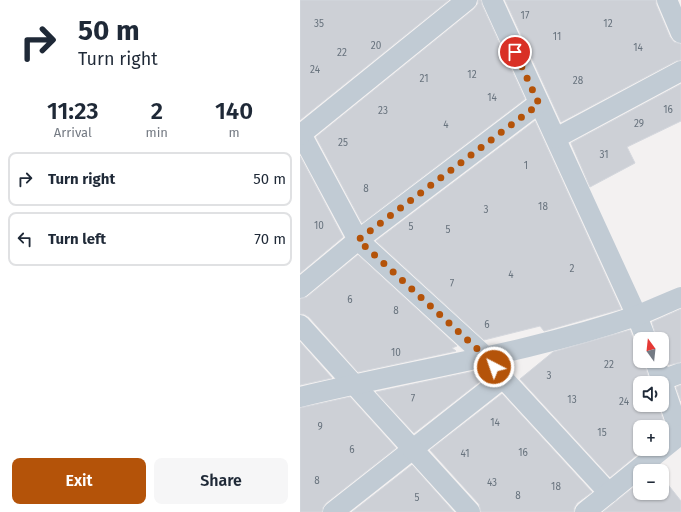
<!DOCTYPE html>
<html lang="en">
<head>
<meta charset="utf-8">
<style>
	body { margin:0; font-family:"Fira Sans",sans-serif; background:#f6f6f7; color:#1f2937; height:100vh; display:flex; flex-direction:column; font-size:15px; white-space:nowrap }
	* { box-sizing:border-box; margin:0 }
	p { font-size:13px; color:#747a83 }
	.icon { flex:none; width:22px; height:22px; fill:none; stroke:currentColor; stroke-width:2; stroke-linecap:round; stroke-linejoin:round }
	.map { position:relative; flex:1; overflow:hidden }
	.side { display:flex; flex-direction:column; background:#fff; width:300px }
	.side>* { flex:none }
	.top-card { background:#fff; color:#1f2937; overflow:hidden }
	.needle { width:26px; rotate:345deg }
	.controls { position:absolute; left:333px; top:332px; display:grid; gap:8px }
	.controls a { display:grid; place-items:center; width:36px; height:36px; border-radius:8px; background:#fff; box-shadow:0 1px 3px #0004; font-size:20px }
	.pin { position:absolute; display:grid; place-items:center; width:34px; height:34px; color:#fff; margin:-17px; border:2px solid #fff; border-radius:50%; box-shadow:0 1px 4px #0007 }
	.me { position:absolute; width:44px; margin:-22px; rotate:319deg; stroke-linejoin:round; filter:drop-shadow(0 0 3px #0008) }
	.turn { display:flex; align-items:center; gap:14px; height:84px; padding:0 12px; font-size:18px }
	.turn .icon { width:52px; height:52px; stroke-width:2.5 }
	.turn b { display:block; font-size:28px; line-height:34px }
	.eta { display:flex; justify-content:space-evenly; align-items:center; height:68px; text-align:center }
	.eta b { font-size:24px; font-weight:600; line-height:28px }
	.button { display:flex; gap:8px; margin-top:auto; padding:8px 12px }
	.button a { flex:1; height:46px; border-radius:8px; background:#b45309; color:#fff; font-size:16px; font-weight:600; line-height:46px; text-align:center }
	.button a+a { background:#f6f6f7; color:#1f2937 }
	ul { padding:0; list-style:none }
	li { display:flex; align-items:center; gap:12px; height:54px; margin:0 8px 6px; padding:0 4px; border:2px solid #e0e1e3; border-radius:8px }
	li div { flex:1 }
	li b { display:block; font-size:15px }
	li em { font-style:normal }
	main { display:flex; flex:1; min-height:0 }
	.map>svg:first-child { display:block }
	.building { fill:#cdd0d6; stroke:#d4d7dd }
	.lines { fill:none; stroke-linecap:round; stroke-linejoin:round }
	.minor { stroke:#c1cbd4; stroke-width:20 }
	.route { stroke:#b45309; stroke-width:7; stroke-dasharray:0 12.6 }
	.labels { text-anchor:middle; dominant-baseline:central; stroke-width:4; stroke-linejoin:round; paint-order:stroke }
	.number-label { font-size:10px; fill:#68737e }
</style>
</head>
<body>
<main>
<section class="side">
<div class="top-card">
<div class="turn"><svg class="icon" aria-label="right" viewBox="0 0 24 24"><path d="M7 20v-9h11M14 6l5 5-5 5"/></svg><div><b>50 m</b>Turn right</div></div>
</div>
<div class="eta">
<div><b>11:23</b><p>Arrival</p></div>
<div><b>2</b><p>min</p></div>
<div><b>140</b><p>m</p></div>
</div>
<ul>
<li><svg class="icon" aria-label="right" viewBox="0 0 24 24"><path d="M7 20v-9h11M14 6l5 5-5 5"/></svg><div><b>Turn right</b></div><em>50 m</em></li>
<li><svg class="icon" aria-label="left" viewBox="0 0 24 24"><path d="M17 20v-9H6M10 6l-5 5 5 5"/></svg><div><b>Turn left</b></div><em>70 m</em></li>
</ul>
<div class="button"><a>Exit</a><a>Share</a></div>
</section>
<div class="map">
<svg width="381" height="512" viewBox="0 0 381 512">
	<rect width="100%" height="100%" fill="#f3f1f1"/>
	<g class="building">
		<polygon points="0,0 149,0 0,120"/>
		<polygon points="178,0 181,0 182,5 225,99 62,223 16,137 174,9 178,4"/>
		<polygon points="205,0 356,0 356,4 370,37 374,42 381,44 381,60 376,61 261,122"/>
		<polygon points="381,84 381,121 327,147 335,163 290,187 271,143"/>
		<polygon points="235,121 321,309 244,331 240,326 184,340 76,241"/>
		<polygon points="0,156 43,237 0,273"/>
		<polygon points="58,255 157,346 152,348 156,351 58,372 9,317 4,314 0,314 0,299 7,297"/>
		<polygon points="381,309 381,362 369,365 366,357 362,352 362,339 357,339 352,322"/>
		<polygon points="330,330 335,343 340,349 340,361 344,361 350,383 340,383 340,405 358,405 367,431 362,435 362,427 340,427 340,449 344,449 310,477 220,379 253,352"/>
		<polygon points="0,342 32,378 0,385"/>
		<polygon points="175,371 183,379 114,433 76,392"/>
		<polygon points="381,385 381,401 376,387"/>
		<polygon points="202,394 292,492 277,503 274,508 274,512 181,512 179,504 130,450"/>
		<polygon points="50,397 96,448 26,503 23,507 22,512 0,512 0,408"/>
		<polygon points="112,465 154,512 52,512"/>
		<polygon points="362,477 381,501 381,512 303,512 340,482 340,493 362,493"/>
	</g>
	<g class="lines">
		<g class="minor">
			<path d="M192,0C240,105 289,210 337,316L346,339"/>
			<polyline points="367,0 381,33"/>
			<polyline points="1,134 58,240 185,356 203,378 33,512"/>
			<polyline points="0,135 167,0"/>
			<polyline points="256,138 381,71"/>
			<polyline points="0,288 58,240 239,103"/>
			<polyline points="0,325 170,512"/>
			<polyline points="355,361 381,437"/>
			<polyline points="203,378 309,493"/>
			<polyline points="362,380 381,373"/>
			<path d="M0,397C111,370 229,353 336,316C351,310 366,303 381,297"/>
			<polyline points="285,512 380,435"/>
		</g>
	</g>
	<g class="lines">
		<polyline class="route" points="194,367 185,356 58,240 239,104 215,52"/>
	</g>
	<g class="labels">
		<g class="number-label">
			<text x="225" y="16">17</text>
			<text x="19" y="24">35</text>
			<text x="308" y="24">12</text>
			<text x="257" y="37">11</text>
			<text x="76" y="46">20</text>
			<text x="338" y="48">14</text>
			<text x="42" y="53">22</text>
			<text x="15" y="70">24</text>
			<text x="172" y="75">12</text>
			<text x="124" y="79">21</text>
			<text x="278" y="81">28</text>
			<text x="192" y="98">14</text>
			<text x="368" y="110">16</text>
			<text x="83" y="111">23</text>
			<text x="339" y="124">29</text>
			<text x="146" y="125">4</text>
			<text x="43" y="143">25</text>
			<text x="304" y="155">31</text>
			<text x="226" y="166">1</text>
			<text x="66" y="189">8</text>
			<text x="243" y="207">18</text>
			<text x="186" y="210">3</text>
			<text x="19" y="226">10</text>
			<text x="111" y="227">5</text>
			<text x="148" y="230">5</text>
			<text x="272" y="269">2</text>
			<text x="211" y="275">4</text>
			<text x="152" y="284">7</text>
			<text x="50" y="300">6</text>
			<text x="96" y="311">8</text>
			<text x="187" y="325">6</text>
			<text x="96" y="353">10</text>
			<text x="309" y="365">22</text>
			<text x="249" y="376">3</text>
			<text x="113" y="399">7</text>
			<text x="272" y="400">13</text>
			<text x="324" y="402">24</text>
			<text x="195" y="423">14</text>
			<text x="20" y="427">9</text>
			<text x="302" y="433">15</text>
			<text x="52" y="450">6</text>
			<text x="223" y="453">16</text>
			<text x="165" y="454">41</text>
			<text x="17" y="481">8</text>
			<text x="192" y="483">43</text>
			<text x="256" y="487">18</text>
			<text x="218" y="496">8</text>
			<text x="117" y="498">5</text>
		</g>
	</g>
</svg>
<div class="controls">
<a><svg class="needle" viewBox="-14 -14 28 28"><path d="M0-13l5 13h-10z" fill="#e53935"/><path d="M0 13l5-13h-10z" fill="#747a83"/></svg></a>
<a><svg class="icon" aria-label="sound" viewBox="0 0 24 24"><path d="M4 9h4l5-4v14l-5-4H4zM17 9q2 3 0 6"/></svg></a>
<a>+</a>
<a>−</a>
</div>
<div class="pin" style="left:215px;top:52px;background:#d93025"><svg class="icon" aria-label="arrive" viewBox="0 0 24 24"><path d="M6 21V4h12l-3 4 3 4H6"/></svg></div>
<svg class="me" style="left:194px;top:367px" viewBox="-20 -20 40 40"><circle r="17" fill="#b45309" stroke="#fff" stroke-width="3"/><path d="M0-11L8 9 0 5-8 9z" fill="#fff"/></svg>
</div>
</main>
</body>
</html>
